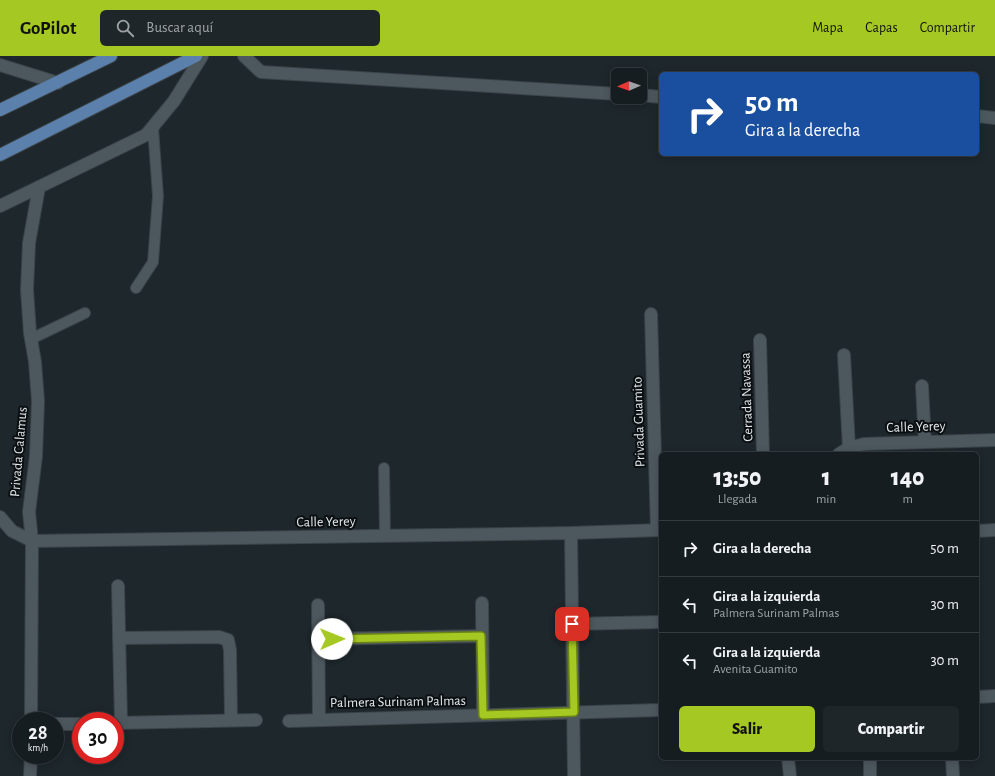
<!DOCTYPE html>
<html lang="es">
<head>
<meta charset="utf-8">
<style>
	body { margin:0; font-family:"Alegreya Sans",sans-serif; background:#1f262a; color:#f1f3f6; height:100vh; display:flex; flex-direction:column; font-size:15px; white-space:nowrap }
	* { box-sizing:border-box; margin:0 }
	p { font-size:13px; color:#9ea2a5 }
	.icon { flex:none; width:22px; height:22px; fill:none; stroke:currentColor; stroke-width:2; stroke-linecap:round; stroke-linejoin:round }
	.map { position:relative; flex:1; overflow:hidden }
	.side { position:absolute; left:659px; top:396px; width:320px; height:308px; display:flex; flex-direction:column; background:#161d21; border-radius:6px; box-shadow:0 2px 10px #0003,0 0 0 1px #353b3f }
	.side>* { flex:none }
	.banner { position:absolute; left:659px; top:16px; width:320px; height:84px; border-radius:6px; box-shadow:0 2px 10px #0003,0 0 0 1px #353b3f; background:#1a4fa0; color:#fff; overflow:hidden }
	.needle { width:26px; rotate:268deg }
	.fabs { position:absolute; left:611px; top:12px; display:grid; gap:8px }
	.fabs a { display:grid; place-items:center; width:36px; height:36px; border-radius:6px; background:#161d21; box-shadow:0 2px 10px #0003,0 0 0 1px #353b3f; font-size:20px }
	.speed { position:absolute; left:12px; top:656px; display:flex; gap:8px; font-size:20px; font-weight:700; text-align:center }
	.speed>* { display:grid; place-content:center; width:52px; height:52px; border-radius:50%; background:#161d21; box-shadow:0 2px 10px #0003,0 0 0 1px #353b3f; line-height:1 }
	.speed small { font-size:10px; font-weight:400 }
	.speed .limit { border:6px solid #d22; background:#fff; color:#111 }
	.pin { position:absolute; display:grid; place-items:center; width:34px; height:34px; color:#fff; margin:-17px; border-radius:8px; box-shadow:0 2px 6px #0006 }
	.me { position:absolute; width:44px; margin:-22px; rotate:89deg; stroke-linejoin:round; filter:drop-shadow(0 0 3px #0008) }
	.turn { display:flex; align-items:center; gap:14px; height:84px; padding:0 20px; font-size:18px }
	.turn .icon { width:52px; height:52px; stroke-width:2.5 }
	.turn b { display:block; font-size:28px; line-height:34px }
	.eta { display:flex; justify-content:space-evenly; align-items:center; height:68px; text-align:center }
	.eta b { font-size:24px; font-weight:800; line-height:28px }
	.primary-button { display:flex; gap:8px; margin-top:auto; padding:8px 20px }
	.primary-button a { flex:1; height:46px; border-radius:6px; background:#a5c822; color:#111; font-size:16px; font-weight:800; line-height:46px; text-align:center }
	.primary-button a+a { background:#1f262a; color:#f1f3f6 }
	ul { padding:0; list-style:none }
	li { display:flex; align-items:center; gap:12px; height:56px; padding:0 20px; border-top:1px solid #353b3f }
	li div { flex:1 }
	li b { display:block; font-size:15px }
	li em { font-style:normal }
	header { display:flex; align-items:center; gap:24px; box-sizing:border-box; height:56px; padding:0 20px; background:#a5c822; color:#111 }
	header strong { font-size:19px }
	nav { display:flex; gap:22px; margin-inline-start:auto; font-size:14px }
	.search { width:280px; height:36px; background:#1f262a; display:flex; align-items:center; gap:10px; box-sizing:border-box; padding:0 14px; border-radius:6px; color:#9ea2a5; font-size:15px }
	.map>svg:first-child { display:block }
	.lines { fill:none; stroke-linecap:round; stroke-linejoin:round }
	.service-casing { stroke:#3b4348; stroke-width:12 }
	.minor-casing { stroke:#3b4348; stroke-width:14 }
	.tertiary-casing { stroke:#3b4348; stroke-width:14 }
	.primary-casing { stroke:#3b4348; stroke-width:14 }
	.service { stroke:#4d585e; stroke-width:10 }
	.minor { stroke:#4d585e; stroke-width:12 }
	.tertiary { stroke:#4d585e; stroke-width:12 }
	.primary { stroke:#5b80ab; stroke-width:12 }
	.route-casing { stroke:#6b8216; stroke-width:10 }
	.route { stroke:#a5c822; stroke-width:7 }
	.labels { text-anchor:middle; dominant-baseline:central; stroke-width:4; stroke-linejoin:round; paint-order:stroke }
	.street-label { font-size:14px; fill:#e1e7eb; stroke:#0b0f11 }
</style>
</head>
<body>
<header>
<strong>GoPilot</strong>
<div class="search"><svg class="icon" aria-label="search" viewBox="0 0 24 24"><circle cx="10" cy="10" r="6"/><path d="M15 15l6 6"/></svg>Buscar aquí</div>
<nav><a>Mapa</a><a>Capas</a><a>Compartir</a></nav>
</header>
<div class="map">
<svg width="995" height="720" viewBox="0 0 995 720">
	<rect width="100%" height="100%" fill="#1d272c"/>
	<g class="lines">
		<g class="service-casing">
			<g id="service">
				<polyline points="136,232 153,206 158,140 153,72"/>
				<polyline points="31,283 85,257"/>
				<polyline points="384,412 385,480"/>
			</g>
		</g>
		<g class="minor-casing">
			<g id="minor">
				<polyline points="244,0 261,16 618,38"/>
				<polyline points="0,9 58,27"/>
				<polyline points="640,39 661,41"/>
				<polyline points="977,60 995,62"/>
				<polyline points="651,258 657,474"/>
				<polyline points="760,284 763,398"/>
				<polyline points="844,299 849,392"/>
				<polyline points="922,330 925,386"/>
				<polyline points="839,398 849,392 864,388 995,384"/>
				<polyline points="0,461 12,475 32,485 571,477 661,474"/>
				<polyline points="977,475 995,474"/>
				<polyline points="571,477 574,720"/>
				<polyline points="118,530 121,667"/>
				<polyline points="482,547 483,659"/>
				<polyline points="318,549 319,664"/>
				<polyline points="572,568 661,566"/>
				<polyline points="119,582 219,581 228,584 230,594 231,664"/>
				<polyline points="318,583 481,580"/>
				<polyline points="977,641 995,640"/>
				<polyline points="289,665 661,654"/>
				<polyline points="115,667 256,664"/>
				<polyline points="55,668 81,668"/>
				<polyline points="788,702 790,720"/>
				<polyline points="870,702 870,720"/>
				<polyline points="952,702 953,720"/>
			</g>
		</g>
		<g class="tertiary-casing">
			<g id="tertiary">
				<polyline points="0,150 146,79 174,45 202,0"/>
				<polyline points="31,665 32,485 29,456 36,400 38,345 35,306 30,277 27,234 29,187 39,131"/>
				<polyline points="30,720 31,699"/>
			</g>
		</g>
		<g class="primary-casing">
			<g id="primary">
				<polyline points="0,54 111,0"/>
				<polyline points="0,99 196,0"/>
			</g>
		</g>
		<use href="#service" class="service"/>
		<use href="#minor" class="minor"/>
		<use href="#tertiary" class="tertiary"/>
		<use href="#primary" class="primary"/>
	</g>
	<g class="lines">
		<g class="route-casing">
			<polyline id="route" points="332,583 481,580 483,659 574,656 572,568"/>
		</g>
		<use href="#route" class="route"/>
	</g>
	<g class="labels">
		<g class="street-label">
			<text transform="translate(747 341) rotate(-92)">Cerrada Navassa</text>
			<text transform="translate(639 366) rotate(-92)">Privada Guamito</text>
			<text transform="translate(916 371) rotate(-2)">Calle Yerey</text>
			<text transform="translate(19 396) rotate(-85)">Privada Calamus</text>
			<text transform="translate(326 466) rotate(-1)">Calle Yerey</text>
			<text transform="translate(398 646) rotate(-1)">Palmera Surinam Palmas</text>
		</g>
	</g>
</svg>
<div class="fabs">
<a><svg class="needle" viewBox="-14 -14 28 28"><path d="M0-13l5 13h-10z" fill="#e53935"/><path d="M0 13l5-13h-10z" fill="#9ea2a5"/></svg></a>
</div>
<div class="speed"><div>28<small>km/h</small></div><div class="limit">30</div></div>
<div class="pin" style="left:572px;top:568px;background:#d93025"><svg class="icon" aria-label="arrive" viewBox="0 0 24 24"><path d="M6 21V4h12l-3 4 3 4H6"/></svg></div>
<svg class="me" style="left:332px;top:583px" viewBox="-20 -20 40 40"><circle r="19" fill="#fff"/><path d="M0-13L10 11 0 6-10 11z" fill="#a5c822"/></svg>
<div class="banner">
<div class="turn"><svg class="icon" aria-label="right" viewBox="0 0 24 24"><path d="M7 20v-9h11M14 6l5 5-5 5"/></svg><div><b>50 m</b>Gira a la derecha</div></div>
</div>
<section class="side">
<div class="eta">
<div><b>13:50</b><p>Llegada</p></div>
<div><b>1</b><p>min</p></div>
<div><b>140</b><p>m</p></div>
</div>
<ul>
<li><svg class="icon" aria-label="right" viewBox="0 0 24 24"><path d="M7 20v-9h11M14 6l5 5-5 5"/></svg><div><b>Gira a la derecha</b></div><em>50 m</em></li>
<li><svg class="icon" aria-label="left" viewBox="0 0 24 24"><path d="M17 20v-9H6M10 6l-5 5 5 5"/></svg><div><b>Gira a la izquierda</b><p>Palmera Surinam Palmas</p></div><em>30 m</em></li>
<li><svg class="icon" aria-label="left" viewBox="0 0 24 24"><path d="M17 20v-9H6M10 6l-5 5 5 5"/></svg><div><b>Gira a la izquierda</b><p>Avenita Guamito</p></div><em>30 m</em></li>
</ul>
<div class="primary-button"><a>Salir</a><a>Compartir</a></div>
</section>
</div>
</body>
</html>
